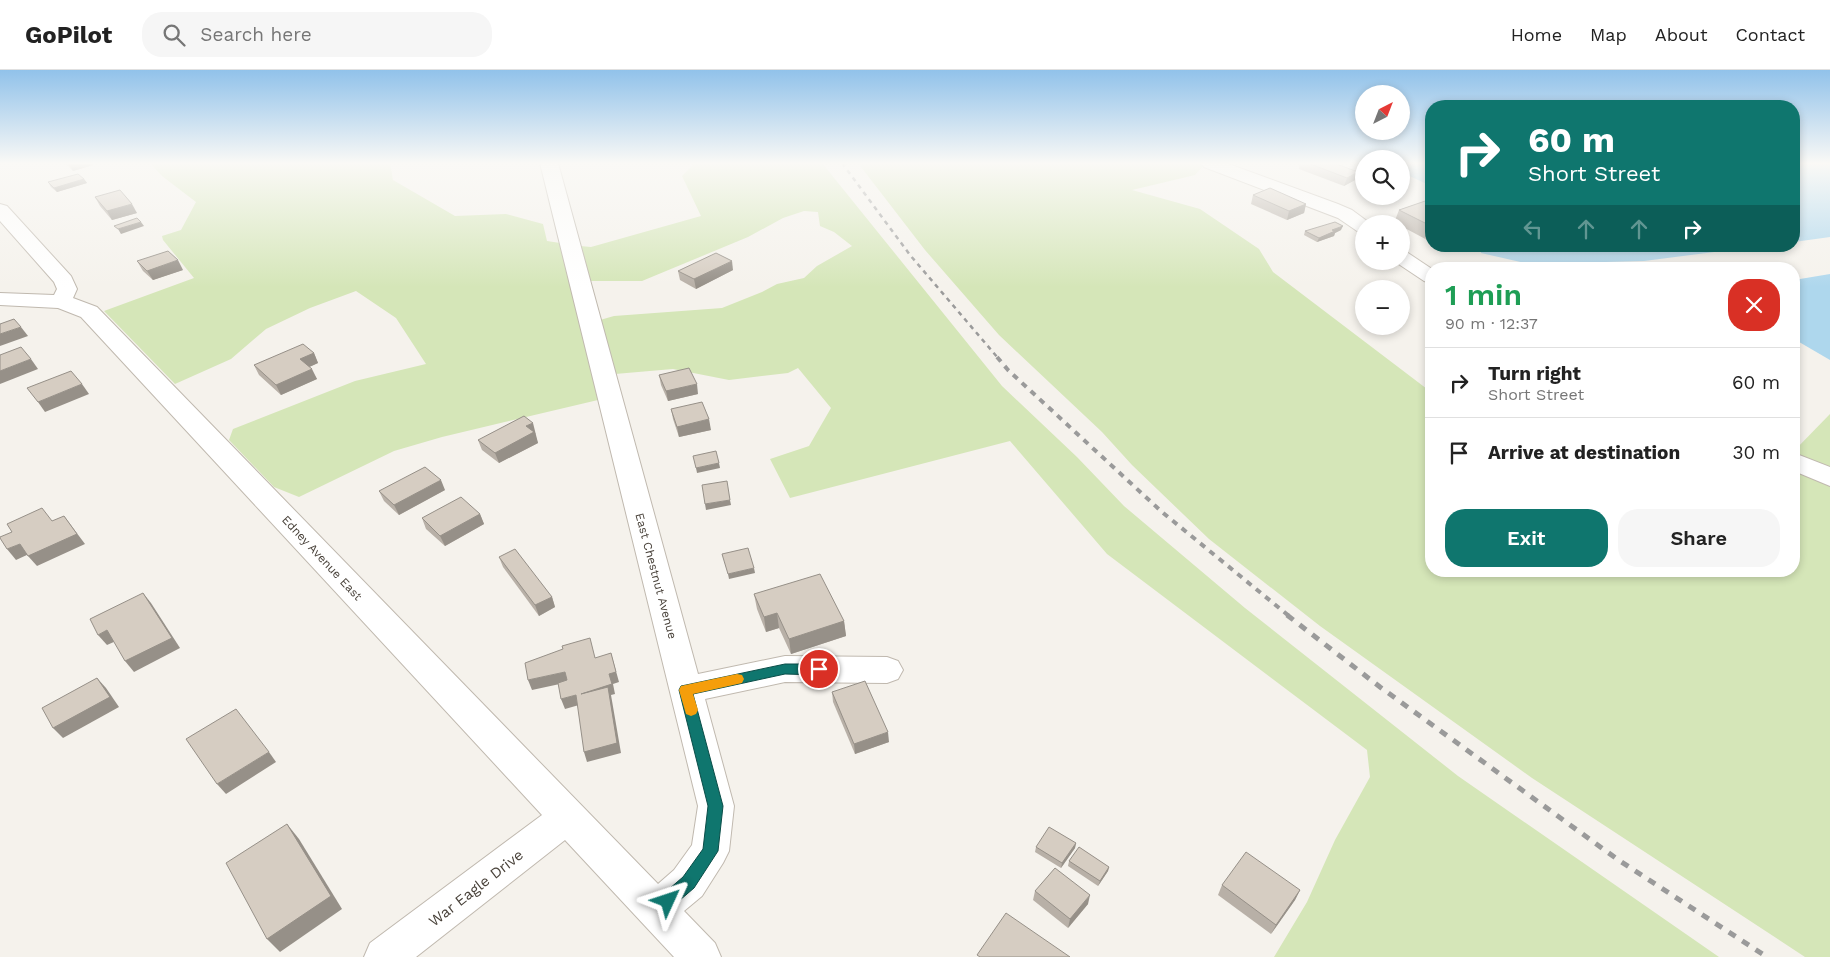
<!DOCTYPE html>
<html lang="en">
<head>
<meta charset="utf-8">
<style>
	body { margin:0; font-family:"Work Sans",sans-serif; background:#f6f6f6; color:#222; height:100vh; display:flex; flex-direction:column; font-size:19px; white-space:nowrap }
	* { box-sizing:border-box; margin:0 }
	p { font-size:16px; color:#767676 }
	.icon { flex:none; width:28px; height:28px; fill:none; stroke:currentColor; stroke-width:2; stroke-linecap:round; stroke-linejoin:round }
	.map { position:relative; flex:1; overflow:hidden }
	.side { position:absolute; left:1425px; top:192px; width:375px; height:315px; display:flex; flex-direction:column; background:#fff; border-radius:20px; box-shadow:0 2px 8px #0003 }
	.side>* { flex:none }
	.guide { position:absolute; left:1425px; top:30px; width:375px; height:152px; border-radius:20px; box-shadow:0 2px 8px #0003; background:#0f766e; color:#fff; overflow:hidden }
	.needle { width:32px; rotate:42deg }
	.fabs { position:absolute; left:1355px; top:15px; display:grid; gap:10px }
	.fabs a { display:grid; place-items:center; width:55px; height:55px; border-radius:50%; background:#fff; box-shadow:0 2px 8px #0003; font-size:25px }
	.pin { position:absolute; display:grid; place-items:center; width:42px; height:42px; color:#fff; margin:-21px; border:2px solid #fff; border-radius:50%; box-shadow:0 1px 5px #0007 }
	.me { position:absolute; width:55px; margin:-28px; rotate:48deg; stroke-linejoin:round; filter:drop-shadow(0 0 4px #0008) }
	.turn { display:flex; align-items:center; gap:18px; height:105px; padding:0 20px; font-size:22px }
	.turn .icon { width:65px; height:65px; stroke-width:2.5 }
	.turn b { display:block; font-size:35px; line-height:42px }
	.lanes { display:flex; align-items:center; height:48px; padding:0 20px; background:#0003; justify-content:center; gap:25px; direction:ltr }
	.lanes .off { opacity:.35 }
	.round { display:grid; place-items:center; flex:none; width:52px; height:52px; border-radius:20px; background:#f6f6f6 }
	.overview { display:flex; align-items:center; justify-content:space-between; height:85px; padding:0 20px }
	h1 { font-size:30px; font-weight:600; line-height:38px; color:#1e9e55 }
	.cta { display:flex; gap:10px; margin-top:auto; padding:10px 20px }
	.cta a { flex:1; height:58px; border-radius:20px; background:#0f766e; color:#fff; font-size:20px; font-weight:600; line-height:58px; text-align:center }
	.cta a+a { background:#f6f6f6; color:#222 }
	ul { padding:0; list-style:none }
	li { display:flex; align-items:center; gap:15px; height:70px; padding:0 20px; border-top:1px solid #e0e0e0 }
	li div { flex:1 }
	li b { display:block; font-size:19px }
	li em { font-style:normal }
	header { display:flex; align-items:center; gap:30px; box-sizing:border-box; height:70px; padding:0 25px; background:#fff; border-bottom:1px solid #e0e0e0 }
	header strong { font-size:24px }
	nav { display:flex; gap:28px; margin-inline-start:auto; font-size:18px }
	.search { width:350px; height:45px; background:#f6f6f6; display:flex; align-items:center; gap:12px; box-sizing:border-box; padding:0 18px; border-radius:20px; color:#767676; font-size:19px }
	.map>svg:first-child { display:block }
	.green { fill:#d5e6b8 }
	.water { fill:#aed7ed }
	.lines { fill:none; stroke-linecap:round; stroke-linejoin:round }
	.minor-casing { stroke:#c0b9af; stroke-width:2 }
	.minor { fill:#fff; fill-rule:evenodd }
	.rail-far2 { stroke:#9a9a9a; stroke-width:2.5; stroke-dasharray:4.5 4.5; stroke-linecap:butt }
	.rail-far1 { stroke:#9a9a9a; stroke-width:4; stroke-dasharray:6 6; stroke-linecap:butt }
	.rail { stroke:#9a9a9a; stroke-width:5; stroke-dasharray:8 8; stroke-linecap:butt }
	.wall { fill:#b8b0a7 }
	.shaded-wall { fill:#969088 }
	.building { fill:#d6cdc2; stroke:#969088 }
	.route { fill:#0f766e; stroke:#0a4d48 }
	.slow { fill:#f59e0b }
	.labels { text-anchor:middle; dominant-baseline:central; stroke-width:4; stroke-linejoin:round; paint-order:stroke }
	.street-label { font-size:12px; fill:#49423a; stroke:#fff }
	.near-street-label { font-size:15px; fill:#49423a; stroke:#fff }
</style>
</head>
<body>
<header>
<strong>GoPilot</strong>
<div class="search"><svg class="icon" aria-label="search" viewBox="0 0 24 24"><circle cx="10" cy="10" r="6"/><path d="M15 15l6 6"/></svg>Search here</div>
<nav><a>Home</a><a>Map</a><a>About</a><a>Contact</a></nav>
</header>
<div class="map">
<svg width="1830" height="887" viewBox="0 0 1830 887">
	<rect width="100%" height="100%" fill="#f5f2ec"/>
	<g class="green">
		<polygon points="150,93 390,93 393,110 455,146 506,144 543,154 547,171 560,173 598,330 442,367 394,381 299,427 274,417 229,370 233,359 355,311 426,294 396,248 356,221 310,238 266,259 231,289 175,314 104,241 194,208 163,170 162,166 181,160 196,132 162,106"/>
		<polygon points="695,93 822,93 1002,316 1077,387 1124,436 1245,538 1458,706 1719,887 1274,887 1307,832 1335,770 1370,707 1367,680 1107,484 1010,371 790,428 770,389 809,376 831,338 798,298 788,303 729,310 673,299 615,304 600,250 614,246 722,238 762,222 777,214 804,208 817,196 852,176 834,162 820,156 818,142 804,141 783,148 748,167 642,211 590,211 580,176 591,177 701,146 682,106"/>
		<polygon points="858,93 1199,93 1204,95 1195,105 1132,120 1200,139 1259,179 1273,202 1431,322 1431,501 1794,501 1794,398 1830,415 1830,887 1805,887 1532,708 1320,556 1209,469 1132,395 1102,362 999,265 925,180"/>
		<polygon points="1830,344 1830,400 1794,383 1794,381"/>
	</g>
	<g class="water">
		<polygon points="1401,93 1431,93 1431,116 1401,102"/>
		<polygon points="1794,93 1830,93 1830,167 1794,172"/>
		<polygon points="1480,176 1761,176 1644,191 1529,194 1481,183"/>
		<polygon points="1830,204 1830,290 1794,269 1794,210"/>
	</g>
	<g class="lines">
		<g class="minor-casing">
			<g id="minor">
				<polygon points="540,93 558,93 698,604 785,586 887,587 898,591 903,600 898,609 887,613 785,612 705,629 734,736 729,781 723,793 702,826 684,841 715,873 721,887 674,887 565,770 416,887 364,887 370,873 542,745 81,247 58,238 0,235 0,223 54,225 57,219 54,212 0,151 0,134 7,136 71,206 77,219 73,228 97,237 658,814 674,800 692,775 698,736"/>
				<polygon points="1201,93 1226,93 1338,134 1352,140 1371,154 1364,154 1364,163 1357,161 1338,148 1204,97"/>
				<polygon points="1401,181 1408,183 1432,199 1431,213 1424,211 1394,191 1401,191"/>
				<polygon points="1794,383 1830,397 1830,416 1794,401"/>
			</g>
		</g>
		<use href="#minor" class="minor"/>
		<polyline class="rail-far2" points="842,93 910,185 998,288"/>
		<polyline class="rail-far1" points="997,287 1008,300 1162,442 1289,546"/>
		<polyline class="rail" points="1287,545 1380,617 1617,789 1767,887"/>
	</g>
	<g class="wall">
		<polygon points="65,93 92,93 93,95 73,101"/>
		<polygon points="1300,93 1334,93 1358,102 1355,110 1344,116 1299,99"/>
		<polygon points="84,109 87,113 57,122 51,117 48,112"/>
		<polygon points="1364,116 1364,124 1359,123 1361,118"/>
		<polygon points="1253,125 1306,134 1304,143 1287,150 1251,134"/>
		<polygon points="95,127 137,143 112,150 100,136"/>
		<polygon points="1431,129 1431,172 1401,156 1401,154 1396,154 1394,153 1399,140"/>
		<polygon points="1341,160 1335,163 1334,166 1317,172 1304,165 1305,161"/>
		<polygon points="137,191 183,200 153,210 143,201"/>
		<polygon points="733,200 696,219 680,210 678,201"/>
		<polygon points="314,283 318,293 309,297 317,309 281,325 259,305 254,295"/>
		<polygon points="659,305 698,324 668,331 661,315"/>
		<polygon points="671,339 711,360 679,367 673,349"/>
		<polygon points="536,363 535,364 538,373 499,393 482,380 478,370"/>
		<polygon points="445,420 399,445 384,431 379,421"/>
		<polygon points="480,444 484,454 445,476 426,459 422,448"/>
		<polygon points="499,487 552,527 555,537 539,546 503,497"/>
		<polygon points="754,524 844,551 846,566 791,584 779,558 766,562 757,539"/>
		<polygon points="832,622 889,672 855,684 833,632"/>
		<polygon points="1076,773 1075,778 1061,798 1035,782 1036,777"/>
		<polygon points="1069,791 1109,797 1108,801 1098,816 1068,796"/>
		<polygon points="1222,815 1300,820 1295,830 1271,864 1218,825"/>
		<polygon points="1035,821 1088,834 1068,858 1033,830"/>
	</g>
	<g class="shaded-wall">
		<polygon points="69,93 92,93 93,95 73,101"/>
		<polygon points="1358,102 1355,110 1344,116 1347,108"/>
		<polygon points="84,109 87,113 57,122 54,118"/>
		<polygon points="132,134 137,143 112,150 107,141"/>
		<polygon points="1306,134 1304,143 1287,150 1289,141"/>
		<polygon points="141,152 144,156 121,164 118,159"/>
		<polygon points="1343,156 1341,160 1335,163 1334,166 1317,172 1319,168 1332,160"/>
		<polygon points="178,190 183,200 153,210 147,201"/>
		<polygon points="732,191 733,200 696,219 694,209"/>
		<polygon points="21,257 28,266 0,276 0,264"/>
		<polygon points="314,283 318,293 305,299 300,289"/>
		<polygon points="31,289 38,299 0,314 0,301"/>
		<polygon points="312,299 317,309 281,325 276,315"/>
		<polygon points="82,314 89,324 45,342 38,332"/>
		<polygon points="697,314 698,324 668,331 666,321"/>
		<polygon points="709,349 711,360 679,367 677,357"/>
		<polygon points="533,353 538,373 499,393 495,383 526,356"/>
		<polygon points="719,393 720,398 697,403 696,398"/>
		<polygon points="441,410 445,420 399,445 394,435"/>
		<polygon points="730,430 731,435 706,440 705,434"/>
		<polygon points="480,444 484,454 445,476 440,466"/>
		<polygon points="64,446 85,474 37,496 28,486"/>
		<polygon points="20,474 29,484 16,490 7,479"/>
		<polygon points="754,498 755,503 729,509 728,504"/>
		<polygon points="143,523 151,533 180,578 134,602 125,591"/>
		<polygon points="552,527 555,537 539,546 535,535"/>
		<polygon points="777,543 779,558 766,562 764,547"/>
		<polygon points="844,551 846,566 791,584 789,569"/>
		<polygon points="107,560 116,571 107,575 98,565"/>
		<polygon points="611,583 619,612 613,614 615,624 611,625 621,683 587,692 584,682 581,624 609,604"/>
		<polygon points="565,602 569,612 532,620 528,610"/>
		<polygon points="97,608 106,618 119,637 63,668 53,658"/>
		<polygon points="576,625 579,635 565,639 561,629"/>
		<polygon points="888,662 889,672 855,684 854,674"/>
		<polygon points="269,682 276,692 226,724 217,714"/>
		<polygon points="287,754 299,769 342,839 280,882 267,869"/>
		<polygon points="1076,773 1075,778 1061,798 1062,793"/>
		<polygon points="1109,797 1108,801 1098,816 1100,811"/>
		<polygon points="1300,820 1295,830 1271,864 1276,855"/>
		<polygon points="1090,825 1088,834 1068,858 1070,849"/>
	</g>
	<g class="building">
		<polygon points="1308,93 1334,93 1358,102 1347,108"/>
		<polygon points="78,104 84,109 54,118 48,112"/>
		<polygon points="1270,118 1306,134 1289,141 1253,125"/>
		<polygon points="120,120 132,134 107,141 95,127"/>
		<polygon points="1431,129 1431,156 1399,140"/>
		<polygon points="137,148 141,152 118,159 114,156"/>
		<polygon points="1335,152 1343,156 1332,160 1335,161 1319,168 1305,161"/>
		<polygon points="168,181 178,190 147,201 137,191"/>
		<polygon points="716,183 732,191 694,209 678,201"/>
		<polygon points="14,249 21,257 0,264 0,254"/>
		<polygon points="303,274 314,283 300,289 312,299 276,315 254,295"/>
		<polygon points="21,277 31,289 0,301 0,285"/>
		<polygon points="689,298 697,314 666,321 659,305"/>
		<polygon points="71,301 82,314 38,332 27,318"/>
		<polygon points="702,332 709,349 677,357 671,339"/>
		<polygon points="524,346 533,353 526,356 534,362 495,383 478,370"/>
		<polygon points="716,381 719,393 696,398 693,386"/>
		<polygon points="425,397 441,410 394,435 379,421"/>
		<polygon points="727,411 730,430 705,434 702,415"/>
		<polygon points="461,427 480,444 440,466 422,448"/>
		<polygon points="42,438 52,451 64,446 77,464 28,486 20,474 7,479 0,468 0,467 12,462 7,454"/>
		<polygon points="748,478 754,498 728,504 722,484"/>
		<polygon points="515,479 552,527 535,535 499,487"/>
		<polygon points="820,504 844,551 789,569 777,543 764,547 754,524"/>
		<polygon points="143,523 172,568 125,591 107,560 98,565 90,549"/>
		<polygon points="590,568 595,588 611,583 616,602 609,604 612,614 581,624 608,617 617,673 584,682 576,625 561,629 558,613 567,610 565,602 528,610 525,593 563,579 562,576"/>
		<polygon points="97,608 110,627 53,658 42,638"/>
		<polygon points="865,611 888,662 854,674 832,622"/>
		<polygon points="236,639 269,682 217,714 186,669"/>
		<polygon points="287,754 331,826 267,869 226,793"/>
		<polygon points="1049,757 1076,773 1062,793 1036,777"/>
		<polygon points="1079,777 1109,797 1100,811 1069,791"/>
		<polygon points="1246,782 1300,820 1276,855 1222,815"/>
		<polygon points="1055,798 1090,825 1070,849 1035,821"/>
		<polygon points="1006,843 1070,887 980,887 977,885"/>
	</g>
	<linearGradient id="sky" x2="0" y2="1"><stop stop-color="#91c2ea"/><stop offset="0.43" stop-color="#faf9f6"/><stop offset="1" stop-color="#faf9f6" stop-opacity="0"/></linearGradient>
	<rect width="1830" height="217" fill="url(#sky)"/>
	<polygon class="route" points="785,594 819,594 823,596 825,599 823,603 819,605 785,604 693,624 723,736 718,781 694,818 673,836 668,838 662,836 660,831 662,825 683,807 703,779 708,736 679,620 681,616 686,615"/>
	<polygon class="slow" points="737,604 742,605 744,609 742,613 693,624 698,640 696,644 691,646 686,644 679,620 681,616"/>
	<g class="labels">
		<g class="street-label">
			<text transform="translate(322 488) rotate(47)">Edney Avenue East</text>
			<text transform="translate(656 506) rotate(75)">East Chestnut Avenue</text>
		</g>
		<g class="near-street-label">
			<text transform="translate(476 818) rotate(-38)">War Eagle Drive</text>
		</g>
	</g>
</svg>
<div class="fabs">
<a><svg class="needle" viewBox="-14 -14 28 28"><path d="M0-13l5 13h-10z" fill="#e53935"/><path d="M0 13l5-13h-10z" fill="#767676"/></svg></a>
<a><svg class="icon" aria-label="search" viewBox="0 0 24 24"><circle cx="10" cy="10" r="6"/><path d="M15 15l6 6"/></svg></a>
<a>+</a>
<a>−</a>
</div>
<div class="pin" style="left:819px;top:599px;background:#d93025"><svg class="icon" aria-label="arrive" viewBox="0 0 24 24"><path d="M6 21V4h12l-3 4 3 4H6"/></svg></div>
<svg class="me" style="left:668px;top:831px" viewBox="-20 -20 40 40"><path d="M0-17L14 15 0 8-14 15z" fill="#0f766e" stroke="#fff" stroke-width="4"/></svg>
<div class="guide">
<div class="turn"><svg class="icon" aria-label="right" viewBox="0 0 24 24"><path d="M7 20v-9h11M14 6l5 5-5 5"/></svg><div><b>60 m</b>Short Street</div></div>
<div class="lanes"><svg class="icon off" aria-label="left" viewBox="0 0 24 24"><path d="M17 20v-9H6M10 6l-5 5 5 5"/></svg><svg class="icon off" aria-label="ahead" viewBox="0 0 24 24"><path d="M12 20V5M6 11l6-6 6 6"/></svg><svg class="icon off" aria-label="ahead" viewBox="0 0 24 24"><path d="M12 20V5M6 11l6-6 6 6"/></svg><svg class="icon" aria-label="right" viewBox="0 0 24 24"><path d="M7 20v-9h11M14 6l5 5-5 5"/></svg></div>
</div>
<section class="side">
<div class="overview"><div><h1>1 min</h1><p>90 m · 12:37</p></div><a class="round" style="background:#d93025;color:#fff"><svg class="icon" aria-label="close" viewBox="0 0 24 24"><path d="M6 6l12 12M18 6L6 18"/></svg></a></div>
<ul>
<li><svg class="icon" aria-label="right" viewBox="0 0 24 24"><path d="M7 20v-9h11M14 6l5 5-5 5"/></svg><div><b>Turn right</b><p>Short Street</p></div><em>60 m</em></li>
<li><svg class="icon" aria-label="arrive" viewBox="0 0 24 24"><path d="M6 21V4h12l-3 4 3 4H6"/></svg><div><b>Arrive at destination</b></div><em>30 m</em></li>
</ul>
<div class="cta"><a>Exit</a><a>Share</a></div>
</section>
</div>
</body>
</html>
